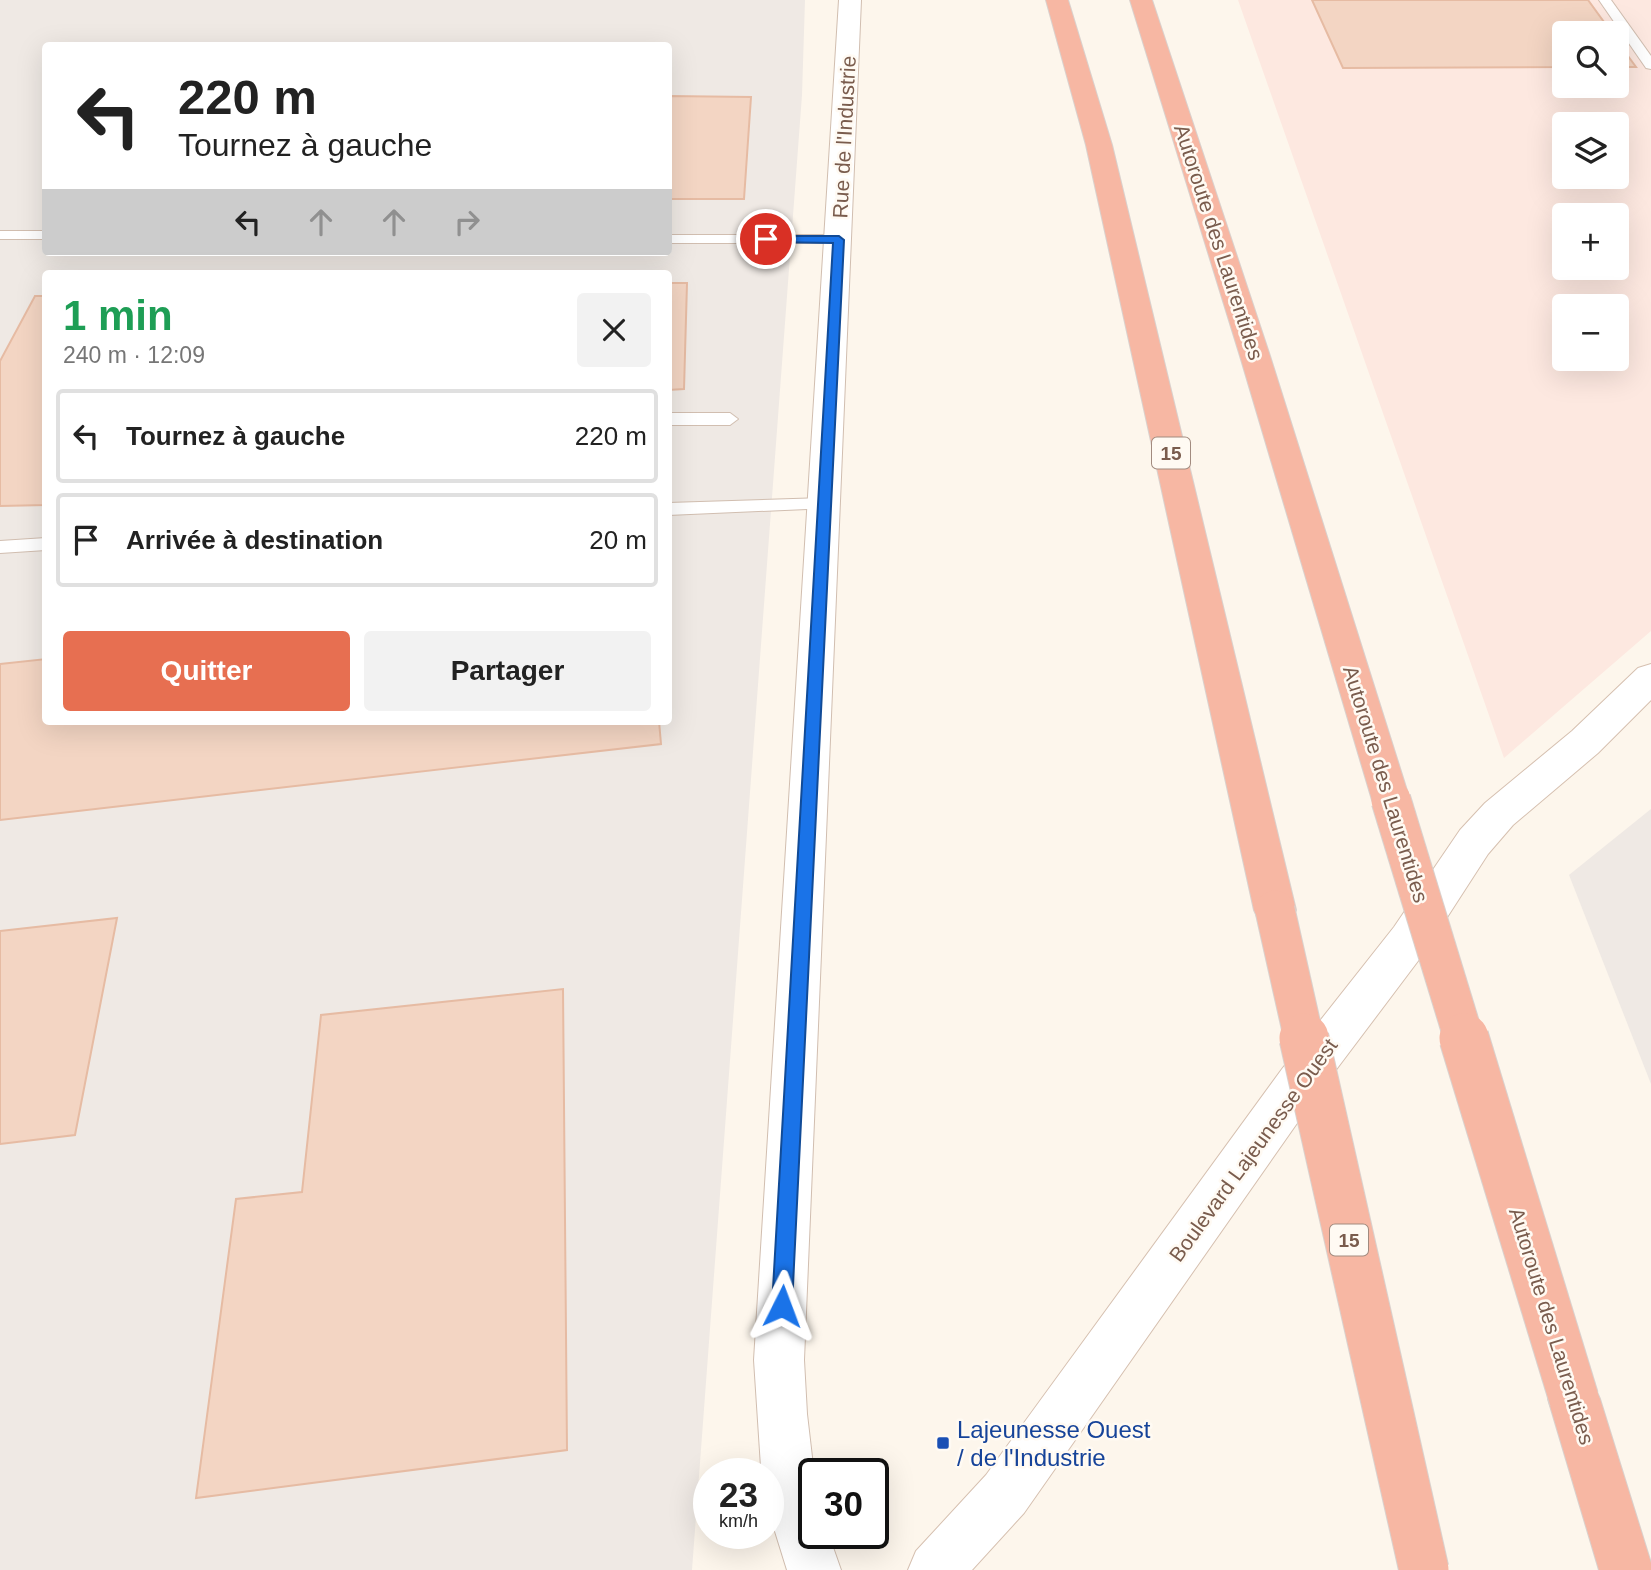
<!DOCTYPE html>
<html lang="fr">
<head>
<meta charset="utf-8">
<style>
	body { margin:0; font-family:Arial,sans-serif; background:#f2f2f2; color:#222; height:100vh; display:flex; flex-direction:column; font-size:26px; white-space:nowrap }
	* { box-sizing:border-box; margin:0 }
	p { font-size:23px; color:#767676 }
	.icon { flex:none; width:38px; height:38px; fill:none; stroke:currentColor; stroke-width:2; stroke-linecap:round; stroke-linejoin:round }
	.map { position:relative; flex:1; overflow:hidden }
	.details { position:absolute; left:42px; top:270px; width:630px; height:455px; display:flex; flex-direction:column; background:#fff; border-radius:7px; box-shadow:0 7px 28px #0002 }
	.details>* { flex:none }
	.banner { position:absolute; left:42px; top:42px; width:630px; height:214px; border-radius:7px; box-shadow:0 7px 28px #0002; background:#fff; color:#222; overflow:hidden }
	.controls { position:absolute; left:1552px; top:21px; display:grid; gap:14px }
	.controls a { display:grid; place-items:center; width:77px; height:77px; border-radius:7px; background:#fff; box-shadow:0 7px 28px #0002; font-size:35px }
	.speed { position:absolute; left:693px; top:1458px; display:flex; gap:14px; font-size:35px; font-weight:700; text-align:center }
	.speed>* { display:grid; place-content:center; width:91px; height:91px; border-radius:50%; background:#fff; box-shadow:0 7px 28px #0002; line-height:1 }
	.speed small { font-size:18px; font-weight:400 }
	.speed .limit { border:4px solid #111; border-radius:10px; background:#fff; color:#111 }
	.pin { position:absolute; display:grid; place-items:center; width:60px; height:60px; color:#fff; margin:-30px; border:4px solid #fff; border-radius:50%; box-shadow:0 2px 7px #0007 }
	.me { position:absolute; width:77px; margin:-38px; rotate:3deg; stroke-linejoin:round; filter:drop-shadow(0 0 5px #0008) }
	.turn { display:flex; align-items:center; gap:24px; height:147px; padding:0 21px; font-size:32px }
	.turn .icon { width:91px; height:91px; stroke-width:2.5 }
	.turn b { display:block; font-size:49px; line-height:60px }
	.lanes { display:flex; align-items:center; height:66px; padding:0 21px; background:#0003; justify-content:center; gap:35px; direction:ltr }
	.lanes .off { opacity:.35 }
	.round { display:grid; place-items:center; flex:none; width:74px; height:74px; border-radius:7px; background:#f2f2f2 }
	.headline { display:flex; align-items:center; justify-content:space-between; height:119px; padding:0 21px }
	h1 { font-size:42px; font-weight:700; line-height:52px; color:#1e9e55 }
	.cta { display:flex; gap:14px; margin-top:auto; padding:14px 21px }
	.cta a { flex:1; height:80px; border-radius:7px; background:#e76f51; color:#fff; font-size:28px; font-weight:700; line-height:80px; text-align:center }
	.cta a+a { background:#f2f2f2; color:#222 }
	ul { padding:0; list-style:none }
	li { display:flex; align-items:center; gap:21px; height:94px; margin:0 14px 10px; padding:0 7px; border:4px solid #e0e0e0; border-radius:7px }
	li div { flex:1 }
	li b { display:block; font-size:26px }
	li em { font-style:normal }
	.map>svg:first-child { display:block }
	.commercial { fill:#fde8e0; fill-rule:evenodd }
	.industrial { fill:#efe9e4; fill-rule:evenodd }
	.building { fill:#f3d5c3; stroke:#e6bba3; stroke-width:2 }
	.lines { fill:none; stroke-linecap:round; stroke-linejoin:round }
	.lane-casing { stroke:#d1beb0; stroke-width:2 }
	.street-casing { stroke:#d1beb0; stroke-width:2 }
	.secondary-casing { stroke:#d6c0b0; stroke-width:2 }
	.highway-casing { stroke:#dad1cd; stroke-width:2 }
	.lane { fill:#fff; fill-rule:evenodd }
	.street { fill:#fff; fill-rule:evenodd }
	.secondary { fill:#fff; fill-rule:evenodd }
	.highway { fill:#f7b7a3; fill-rule:evenodd }
	.highway-bridge-far1-casing { stroke:#dad1cd; stroke-width:41; stroke-linecap:butt }
	.highway-bridge-casing { stroke:#dad1cd; stroke-width:51; stroke-linecap:butt }
	.highway-bridge-far1 { stroke:#f7b7a3; stroke-width:39 }
	.highway-bridge { stroke:#f7b7a3; stroke-width:49 }
	.route { fill:#1a73e8; stroke:#114b97; stroke-width:2 }
	.transit-dot { fill:#1a4fb4; stroke:#fffaf3; stroke-width:2.5 }
	.labels { text-anchor:middle; dominant-baseline:central; stroke-width:5; stroke-linejoin:round; paint-order:stroke }
	.shield { fill:#fffaf3; stroke:#a28b7f; stroke-width:2 }
	.shield-label { font-size:19px; font-weight:bold; fill:#7a5c4d }
	.street-label { font-size:21px; fill:#7a5c4d; stroke:#fffaf3 }
	.near-transit-label { font-size:24px; fill:#164399; stroke:#fffaf3; text-anchor:start }
</style>
</head>
<body>
<div class="map">
<svg width="1651" height="1570" viewBox="0 0 1651 1570">
	<rect width="100%" height="100%" fill="#fdf6ec"/>
	<path class="commercial" d="M1238,0H1651V631L1504,758ZM1564,33H1617V86H1564ZM1564,124H1617V177H1564ZM1564,215H1617V268H1564ZM1564,306H1617V359H1564Z"/>
	<g class="industrial">
		<path d="M0,0H805L802,95L692,1570H0ZM46,46H668V252H46ZM46,273H668V721H46Z"/>
		<polygon points="1651,809 1651,1084 1569,875"/>
	</g>
	<g class="building">
		<polygon points="1312,0 1588,0 1612,33 1564,33 1564,67 1343,68"/>
		<polygon points="1617,41 1636,67 1617,67"/>
		<polygon points="668,96 751,97 744,199 668,199"/>
		<polygon points="668,283 687,283 684,389 668,390"/>
		<polygon points="35,296 46,296 46,505 0,506 0,361"/>
		<polygon points="46,659 46,721 659,721 661,744 0,820 0,664"/>
		<polygon points="117,918 75,1135 0,1144 0,931"/>
		<polygon points="563,989 567,1450 196,1498 236,1199 302,1192 321,1015"/>
	</g>
	<g class="lines">
		<g class="lane-casing">
			<g id="lane">
				<polygon points="1599,0 1611,0 1651,56 1651,69 1646,68"/>
				<rect x="0" y="231" width="46" height="8"/>
				<polygon points="668,235 839,235 846,239 839,243 668,243"/>
				<polygon points="668,413 730,413 738,419 730,425 668,425"/>
				<polygon points="824,498 833,504 830,508 668,515 668,503"/>
				<polygon points="46,538 46,550 0,553 0,541"/>
			</g>
		</g>
		<g class="street-casing">
			<polygon id="street" points="839,0 861,0 804,1360 807,1414 814,1474 814,1533 828,1533 841,1570 787,1570 768,1509 768,1474 762,1474 761,1467 754,1360"/>
		</g>
		<g class="secondary-casing">
			<polygon id="secondary" points="1651,664 1651,700 1598,753 1513,825 1488,854 1424,953 1314,1099 1024,1513 972,1570 908,1570 916,1551 986,1475 1282,1069 1394,927 1460,830 1485,803 1572,731 1638,668"/>
		</g>
		<g class="highway-casing">
			<g id="highway">
				<polygon points="1046,0 1068,0 1112,145 1296,910 1290,923 1275,928 1260,923 1254,910 1086,145"/>
				<polygon points="1130,0 1152,0 1270,356 1410,800 1405,811 1391,816 1377,811 1372,800 1240,356"/>
				<polygon points="1574,1373 1592,1381 1600,1399 1651,1563 1651,1570 1599,1570 1548,1399 1556,1381"/>
			</g>
		</g>
		<use href="#lane" class="lane"/>
		<use href="#street" class="street"/>
		<use href="#secondary" class="secondary"/>
		<use href="#highway" class="highway"/>
		<g class="highway-bridge-far1-casing">
			<g id="highway-bridge-far1">
				<polyline points="1391,800 1464,1039"/>
				<polyline points="1275,910 1304,1039"/>
			</g>
		</g>
		<g class="highway-bridge-casing">
			<g id="highway-bridge">
				<polyline points="1304,1038 1424,1570"/>
				<polyline points="1464,1038 1574,1399"/>
			</g>
		</g>
		<use href="#highway-bridge-far1" class="highway-bridge-far1"/>
		<use href="#highway-bridge" class="highway-bridge"/>
	</g>
	<polygon class="route" points="839,236 844,240 792,1306 789,1313 782,1316 775,1313 772,1306 833,243 766,242 760,239 766,236"/>
	<rect class="transit-dot" x="936" y="1436" width="14" height="14" rx="3.5"/>
	<g class="labels">
		<g class="shield">
			<rect x="1152" y="437.5" width="38" height="31" rx="5"/>
			<rect x="1330" y="1224.5" width="38" height="31" rx="5"/>
		</g>
		<g class="shield-label">
			<text x="1171" y="453">15</text>
			<text x="1349" y="1240">15</text>
		</g>
		<g class="street-label">
			<text transform="translate(844 137) rotate(-87)">Rue de l'Industrie</text>
			<text transform="translate(1219 242) rotate(72)">Autoroute des Laurentides</text>
			<text transform="translate(1386 784) rotate(73)">Autoroute des Laurentides</text>
			<text transform="translate(1253 1150) rotate(-54)">Boulevard Lajeunesse Ouest</text>
			<text transform="translate(1552 1326) rotate(73)">Autoroute des Laurentides</text>
		</g>
		<g class="near-transit-label">
			<text x="957" y="1429">Lajeunesse Ouest<tspan x="957" dy="28">/ de l'Industrie</tspan></text>
		</g>
	</g>
</svg>
<div class="controls">
<a><svg class="icon" aria-label="search" viewBox="0 0 24 24"><circle cx="10" cy="10" r="6"/><path d="M15 15l6 6"/></svg></a>
<a><svg class="icon" aria-label="layers" viewBox="0 0 24 24"><path d="M12 4l9 5-9 5-9-5zM3 14l9 5 9-5"/></svg></a>
<a>+</a>
<a>−</a>
</div>
<div class="speed"><div>23<small>km/h</small></div><div class="limit">30</div></div>
<div class="pin" style="left:766px;top:239px;background:#d93025"><svg class="icon" aria-label="arrive" viewBox="0 0 24 24"><path d="M6 21V4h12l-3 4 3 4H6"/></svg></div>
<svg class="me" style="left:782px;top:1306px" viewBox="-20 -20 40 40"><path d="M0-17L14 15 0 8-14 15z" fill="#1a73e8" stroke="#fff" stroke-width="4"/></svg>
<div class="banner">
<div class="turn"><svg class="icon" aria-label="left" viewBox="0 0 24 24"><path d="M17 20v-9H6M10 6l-5 5 5 5"/></svg><div><b>220 m</b>Tournez à gauche</div></div>
<div class="lanes"><svg class="icon" aria-label="left" viewBox="0 0 24 24"><path d="M17 20v-9H6M10 6l-5 5 5 5"/></svg><svg class="icon off" aria-label="ahead" viewBox="0 0 24 24"><path d="M12 20V5M6 11l6-6 6 6"/></svg><svg class="icon off" aria-label="ahead" viewBox="0 0 24 24"><path d="M12 20V5M6 11l6-6 6 6"/></svg><svg class="icon off" aria-label="right" viewBox="0 0 24 24"><path d="M7 20v-9h11M14 6l5 5-5 5"/></svg></div>
</div>
<section class="details">
<div class="headline"><div><h1>1 min</h1><p>240 m · 12:09</p></div><a class="round"><svg class="icon" aria-label="close" viewBox="0 0 24 24"><path d="M6 6l12 12M18 6L6 18"/></svg></a></div>
<ul>
<li><svg class="icon" aria-label="left" viewBox="0 0 24 24"><path d="M17 20v-9H6M10 6l-5 5 5 5"/></svg><div><b>Tournez à gauche</b></div><em>220 m</em></li>
<li><svg class="icon" aria-label="arrive" viewBox="0 0 24 24"><path d="M6 21V4h12l-3 4 3 4H6"/></svg><div><b>Arrivée à destination</b></div><em>20 m</em></li>
</ul>
<div class="cta"><a>Quitter</a><a>Partager</a></div>
</section>
</div>
</body>
</html>
